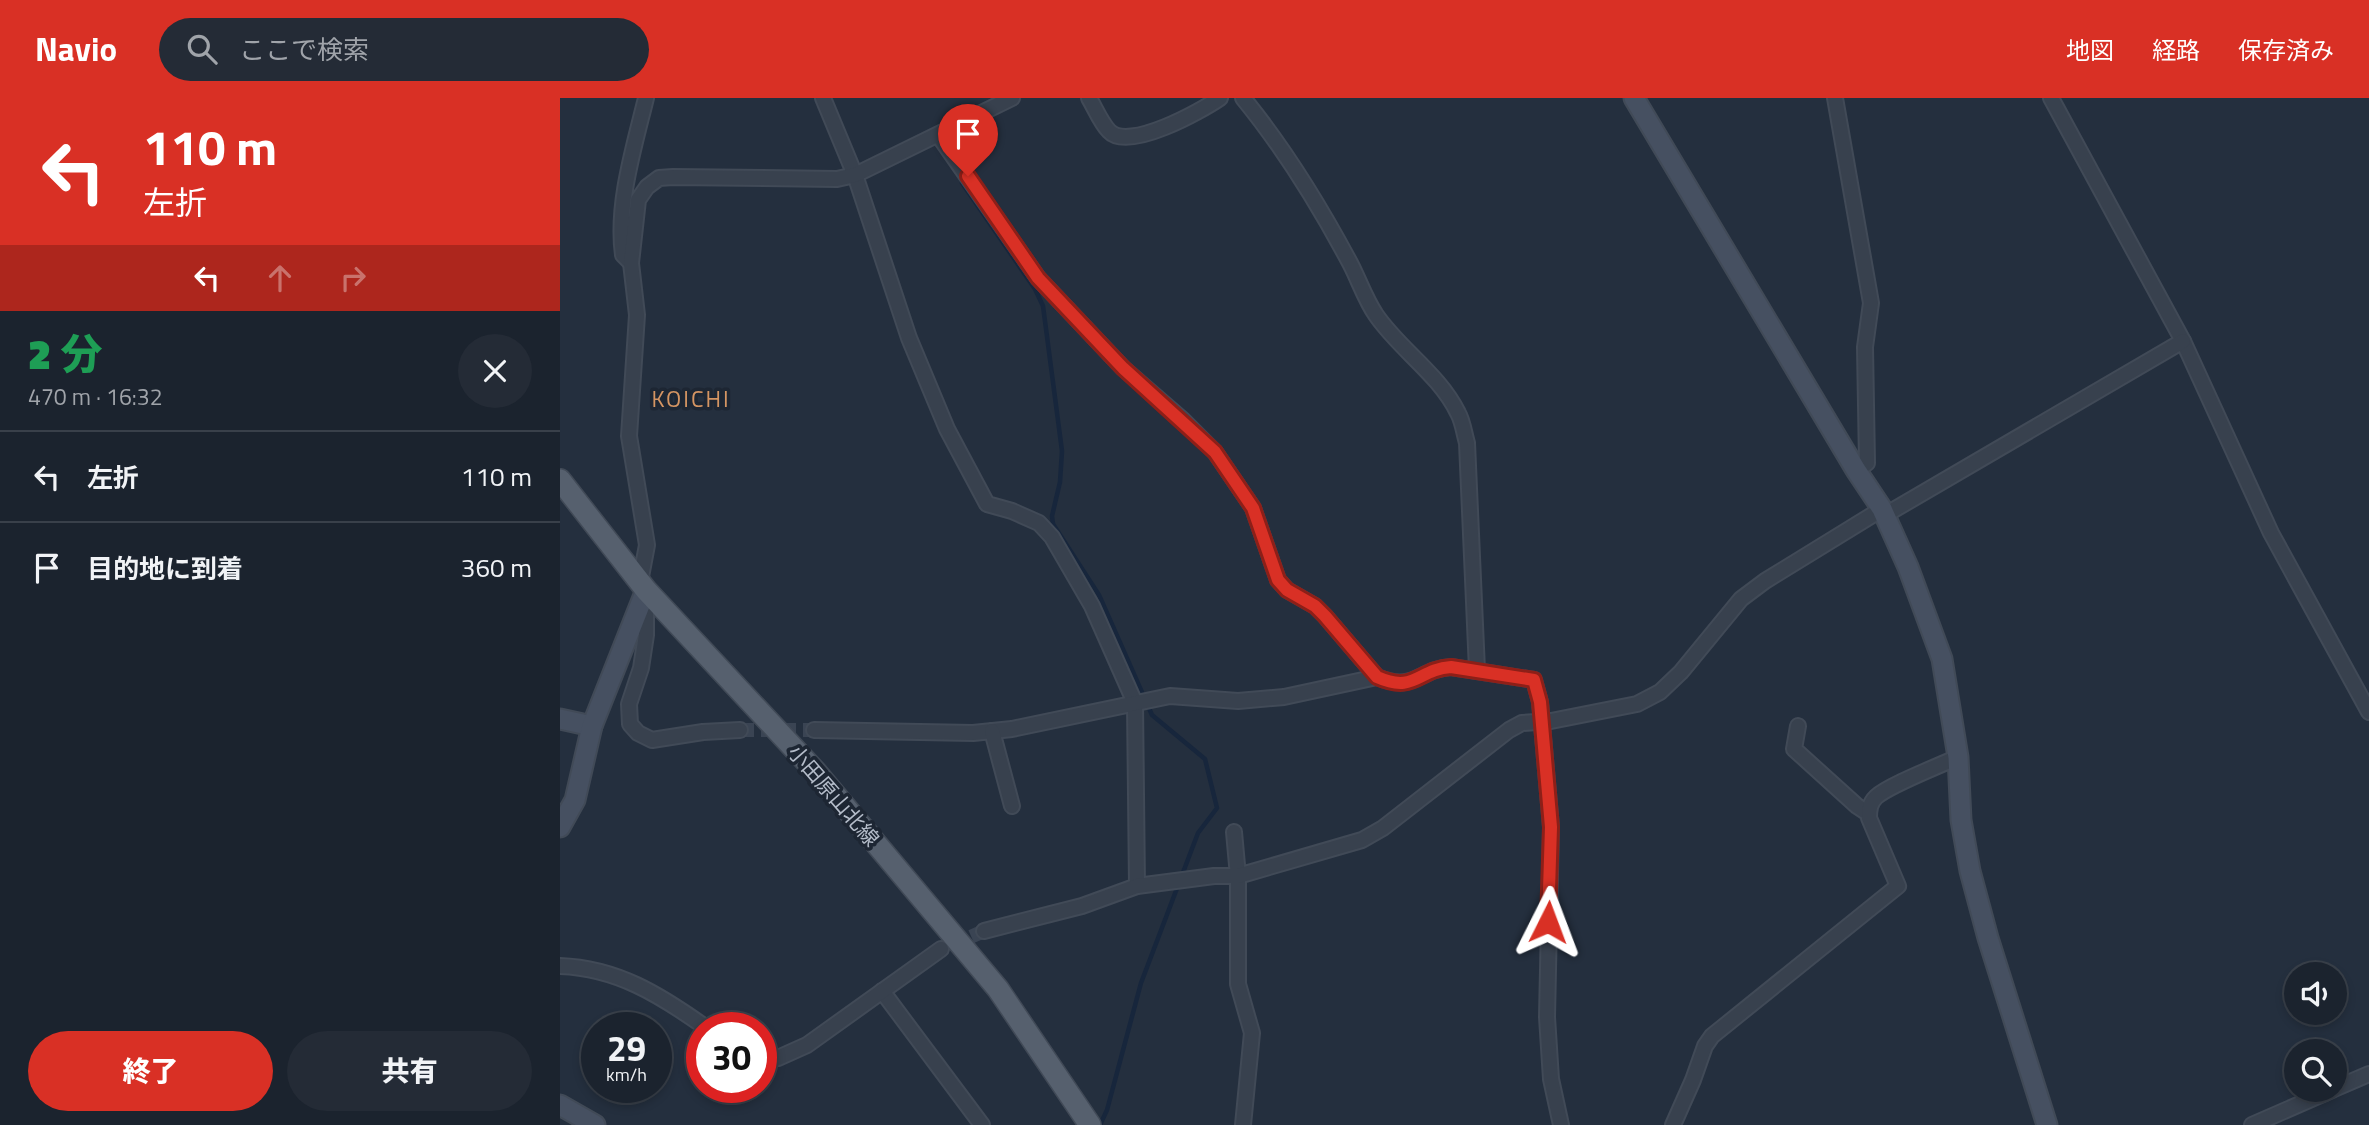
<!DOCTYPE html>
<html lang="ja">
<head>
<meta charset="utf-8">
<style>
	body { margin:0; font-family:"Titillium Web","Noto Sans JP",sans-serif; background:#242b36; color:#f1f3f6; height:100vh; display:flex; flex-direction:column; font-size:26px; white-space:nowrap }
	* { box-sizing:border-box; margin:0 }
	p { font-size:23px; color:#a0a4aa }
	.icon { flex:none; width:38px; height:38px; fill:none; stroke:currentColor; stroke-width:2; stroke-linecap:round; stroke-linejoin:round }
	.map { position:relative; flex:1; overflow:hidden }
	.drawer { display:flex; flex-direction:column; background:#1b232e; width:560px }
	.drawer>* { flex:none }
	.hud { background:#d93025; color:#fff; overflow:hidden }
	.controls { position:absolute; left:1724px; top:864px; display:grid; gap:14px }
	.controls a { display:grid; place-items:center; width:63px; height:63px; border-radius:50%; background:#1b232e; box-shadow:0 4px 10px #0003,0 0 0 2px #39404a; font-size:35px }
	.speed { position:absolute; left:21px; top:914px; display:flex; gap:14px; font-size:35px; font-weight:700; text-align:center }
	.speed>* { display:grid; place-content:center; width:91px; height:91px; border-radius:50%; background:#1b232e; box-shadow:0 4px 10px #0003,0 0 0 2px #39404a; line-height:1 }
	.speed small { font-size:18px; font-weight:400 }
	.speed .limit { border:10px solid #d22; background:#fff; color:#111 }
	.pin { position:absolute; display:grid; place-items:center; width:60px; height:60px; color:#fff; margin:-72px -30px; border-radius:50% 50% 50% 0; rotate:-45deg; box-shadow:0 0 7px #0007 }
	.pin .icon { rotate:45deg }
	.me { position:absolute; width:77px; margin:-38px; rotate:3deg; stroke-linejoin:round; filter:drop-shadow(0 0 5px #0008) }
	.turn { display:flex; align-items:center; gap:24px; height:147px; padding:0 28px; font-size:32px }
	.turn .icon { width:91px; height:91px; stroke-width:2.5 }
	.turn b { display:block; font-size:49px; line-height:60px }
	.lanes { display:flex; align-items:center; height:66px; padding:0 28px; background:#0003; justify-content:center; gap:35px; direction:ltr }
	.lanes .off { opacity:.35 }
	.round { display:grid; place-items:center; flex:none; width:74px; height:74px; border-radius:37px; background:#242b36 }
	.head { display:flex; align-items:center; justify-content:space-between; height:119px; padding:0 28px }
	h1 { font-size:42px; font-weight:800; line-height:52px; color:#1e9e55 }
	.button { display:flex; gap:14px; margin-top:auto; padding:14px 28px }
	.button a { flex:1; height:80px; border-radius:42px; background:#d93025; color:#fff; font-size:28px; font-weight:800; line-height:80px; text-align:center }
	.button a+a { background:#242b36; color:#f1f3f6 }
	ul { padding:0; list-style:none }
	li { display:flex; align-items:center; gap:21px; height:91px; padding:0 28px; border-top:2px solid #39404a }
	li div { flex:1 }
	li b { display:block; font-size:26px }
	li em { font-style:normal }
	header { display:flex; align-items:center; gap:42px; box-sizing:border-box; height:98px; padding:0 35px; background:#d93025; color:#fff }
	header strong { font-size:33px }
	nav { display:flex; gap:38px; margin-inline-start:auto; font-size:24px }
	.search { width:490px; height:63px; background:#242b36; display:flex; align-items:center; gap:18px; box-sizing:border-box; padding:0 24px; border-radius:38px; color:#a0a4aa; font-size:26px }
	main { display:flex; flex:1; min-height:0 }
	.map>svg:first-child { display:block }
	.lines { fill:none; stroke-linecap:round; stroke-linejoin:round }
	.stream { stroke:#17263c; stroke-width:4.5 }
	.street-tunnel { stroke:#3a4453; stroke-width:14; stroke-dasharray:14 7; stroke-linecap:butt }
	.street-casing { stroke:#414a57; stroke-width:18 }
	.secondary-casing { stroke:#414a57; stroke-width:23 }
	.primary-casing { stroke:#414a57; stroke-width:24 }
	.street { stroke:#38414e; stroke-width:14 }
	.secondary { stroke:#465061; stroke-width:19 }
	.primary { stroke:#56606e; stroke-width:21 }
	.route-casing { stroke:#8d1f18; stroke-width:18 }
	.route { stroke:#d93025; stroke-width:12 }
	.labels { text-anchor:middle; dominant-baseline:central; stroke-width:7; stroke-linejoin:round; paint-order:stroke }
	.street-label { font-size:21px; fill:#b4bcc9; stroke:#1d2633 }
	.neighbourhood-label { font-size:23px; letter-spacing:2px; fill:#d59563; stroke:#1d2633 }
</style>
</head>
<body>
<header>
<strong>Navio</strong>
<div class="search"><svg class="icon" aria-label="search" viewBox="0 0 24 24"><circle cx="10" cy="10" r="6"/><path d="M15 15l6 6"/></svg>ここで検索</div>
<nav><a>地図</a><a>経路</a><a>保存済み</a></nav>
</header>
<main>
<section class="drawer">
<div class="hud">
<div class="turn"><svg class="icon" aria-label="left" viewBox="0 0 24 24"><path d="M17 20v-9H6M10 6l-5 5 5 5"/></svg><div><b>110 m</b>左折</div></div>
<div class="lanes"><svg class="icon" aria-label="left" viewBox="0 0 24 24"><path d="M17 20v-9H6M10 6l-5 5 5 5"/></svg><svg class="icon off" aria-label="ahead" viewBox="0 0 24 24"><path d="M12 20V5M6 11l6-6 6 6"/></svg><svg class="icon off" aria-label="right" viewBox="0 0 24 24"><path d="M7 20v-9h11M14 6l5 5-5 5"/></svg></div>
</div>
<div class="head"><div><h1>2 分</h1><p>470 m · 16:32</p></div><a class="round"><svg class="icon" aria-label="close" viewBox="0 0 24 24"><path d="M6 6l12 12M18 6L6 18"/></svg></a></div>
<ul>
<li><svg class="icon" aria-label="left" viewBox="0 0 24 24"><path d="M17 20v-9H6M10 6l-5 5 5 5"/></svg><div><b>左折</b></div><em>110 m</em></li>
<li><svg class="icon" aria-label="arrive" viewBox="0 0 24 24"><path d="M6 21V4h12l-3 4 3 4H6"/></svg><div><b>目的地に到着</b></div><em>360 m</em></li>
</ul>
<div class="button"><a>終了</a><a>共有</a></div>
</section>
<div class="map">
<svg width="1809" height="1027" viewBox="0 0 1809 1027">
	<rect width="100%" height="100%" fill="#242f3e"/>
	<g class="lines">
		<polyline class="stream" points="402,85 475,191 483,208 502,353 500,384 492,418 493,426 539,497 592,617 645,661 657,710 638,735 581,885 547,1012 540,1027"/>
		<g class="street-tunnel">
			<polyline points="180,632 254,632"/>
			<polyline points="392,847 424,833"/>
		</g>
		<g class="street-casing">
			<g id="street">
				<polyline points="263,0 295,77 349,240 387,331 427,406 452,413 479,425 492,439 532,508 575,605 577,788"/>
				<path d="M529,0C535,10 541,25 549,33C568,54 641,13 660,0"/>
				<path d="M683,0C724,50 759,107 790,165C799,182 805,201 816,217C840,252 879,276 898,315C903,324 904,335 907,345L917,572"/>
				<polyline points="1275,0 1311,205 1305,249 1307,365 1296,372"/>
				<polyline points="1491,0 1623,243 1711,435 1809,614"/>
				<path d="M379,38L478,180L563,270L623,322L655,354L693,410L718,482L727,492L755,508L765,518L817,579C855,595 858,571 891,569L974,582L980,604L991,729L987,919L991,981L1001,1027"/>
				<path d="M71,165L63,157C56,107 74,49 86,0"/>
				<polyline points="1325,417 1623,243"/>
				<polyline points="80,484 87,447 69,338 77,217 71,165 78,102 87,89 99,80 113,79 277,81 295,77 452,0"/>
				<polyline points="86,500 86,537 81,570 69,606 70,626 78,635 92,642 143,634 180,632"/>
				<polyline points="1238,628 1234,651 1297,708 1309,716"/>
				<polyline points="254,632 413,635 452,631 610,598 678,603 724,599 817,579"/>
				<polyline points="432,633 452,708"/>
				<polyline points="674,734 678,778 678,886 692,935 683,1027"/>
				<polyline points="424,833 522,808 577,788 654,778 678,778 802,742 823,730 949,632 962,625 991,623 1077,606 1100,594 1121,574 1181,501 1205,483 1322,411"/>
				<path d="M0,868C57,870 100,897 145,929"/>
				<polyline points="322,893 422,1027"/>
				<polyline points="201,962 218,960 247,947 381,851"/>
				<polyline points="1774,991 1809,976"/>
				<path d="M1113,1027L1133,982L1145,948L1152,938L1338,788L1309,720C1309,711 1310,705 1316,699C1329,687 1379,668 1398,659"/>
				<polyline points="1692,1027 1772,992"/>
			</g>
		</g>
		<g class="secondary-casing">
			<g id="secondary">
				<polyline points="1074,0 1296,372 1322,411 1348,469 1382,561 1398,659 1401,722 1410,773 1428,840 1487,1027"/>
				<polyline points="0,621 32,628"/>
				<polyline points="0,729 15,702 32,628 86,492"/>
				<polyline points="0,1007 35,1027"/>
			</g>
		</g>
		<g class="primary-casing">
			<polyline id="primary" points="0,382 86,492 256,674 438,891 530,1027"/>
		</g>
		<use href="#street" class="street"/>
		<use href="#secondary" class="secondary"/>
		<use href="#primary" class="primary"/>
	</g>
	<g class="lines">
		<g class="route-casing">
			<path id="route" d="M408,78L478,180L563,270L655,354L693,410L718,482L727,492L755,508L765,518L817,579C855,596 858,571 891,569L974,582L980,604L991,729L988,824"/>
		</g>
		<use href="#route" class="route"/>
	</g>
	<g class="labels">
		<g class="street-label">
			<text transform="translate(274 697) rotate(49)">小田原山北線</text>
		</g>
		<g class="neighbourhood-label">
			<text x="131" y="300">KOICHI</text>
		</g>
	</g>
</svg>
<div class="controls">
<a><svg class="icon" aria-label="sound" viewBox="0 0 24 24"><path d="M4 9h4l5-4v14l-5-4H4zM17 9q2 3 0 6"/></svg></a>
<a><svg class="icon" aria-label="search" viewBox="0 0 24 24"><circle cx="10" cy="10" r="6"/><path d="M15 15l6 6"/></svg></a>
</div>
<div class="speed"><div>29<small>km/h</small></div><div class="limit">30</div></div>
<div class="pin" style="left:408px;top:78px;background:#d93025"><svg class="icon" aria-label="arrive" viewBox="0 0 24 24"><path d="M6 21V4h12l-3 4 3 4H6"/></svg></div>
<svg class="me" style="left:988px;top:824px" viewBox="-20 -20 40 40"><path d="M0-17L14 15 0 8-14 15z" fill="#d93025" stroke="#fff" stroke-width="4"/></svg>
</div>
</main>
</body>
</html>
